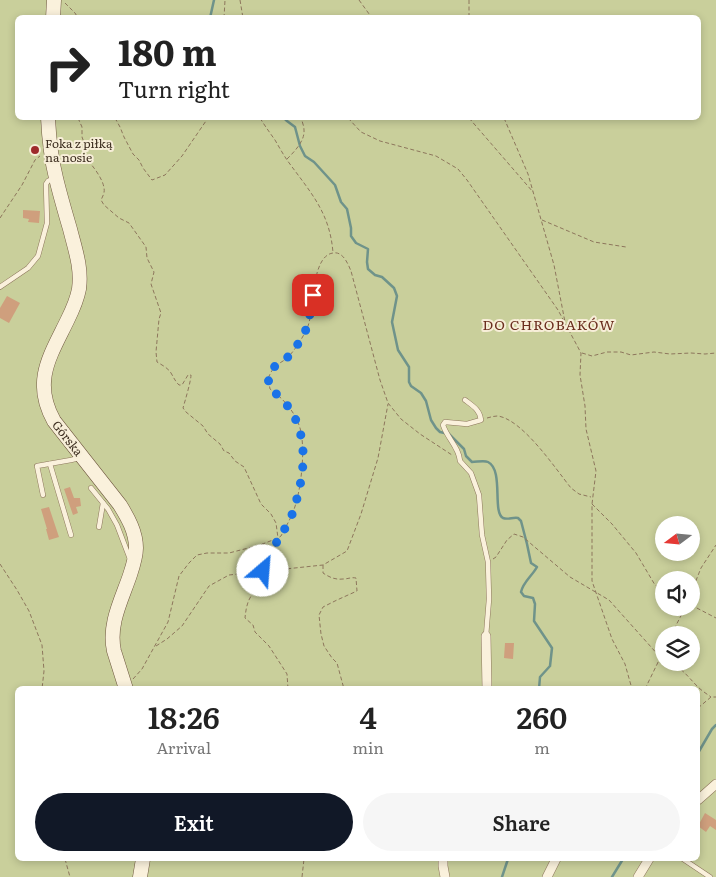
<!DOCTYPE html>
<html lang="en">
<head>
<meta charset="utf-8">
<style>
	body { margin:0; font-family:Literata,serif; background:#f6f6f6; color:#222; height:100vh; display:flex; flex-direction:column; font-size:19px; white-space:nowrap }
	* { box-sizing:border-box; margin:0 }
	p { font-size:16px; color:#767676 }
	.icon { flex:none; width:28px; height:28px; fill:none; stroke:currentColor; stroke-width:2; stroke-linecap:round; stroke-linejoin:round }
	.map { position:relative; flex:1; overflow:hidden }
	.side { position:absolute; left:15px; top:686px; width:685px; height:175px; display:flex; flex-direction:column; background:#fff; border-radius:8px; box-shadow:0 2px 8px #0003 }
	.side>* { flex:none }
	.top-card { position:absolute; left:15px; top:15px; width:686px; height:105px; border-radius:8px; box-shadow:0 2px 8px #0003; background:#fff; color:#222; overflow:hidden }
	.needle { width:32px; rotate:254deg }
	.buttons { position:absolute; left:655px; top:516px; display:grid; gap:10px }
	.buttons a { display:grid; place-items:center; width:45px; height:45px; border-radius:50%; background:#fff; box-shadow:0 2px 8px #0003; font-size:25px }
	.pin { position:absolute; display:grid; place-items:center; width:42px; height:42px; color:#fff; margin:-21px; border-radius:10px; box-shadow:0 2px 8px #0006 }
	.me { position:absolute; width:55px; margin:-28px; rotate:27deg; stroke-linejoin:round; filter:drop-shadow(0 0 4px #0008) }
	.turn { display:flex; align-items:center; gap:18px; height:105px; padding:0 20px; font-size:22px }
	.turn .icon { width:65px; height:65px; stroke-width:2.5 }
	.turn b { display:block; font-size:35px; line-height:42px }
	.eta { display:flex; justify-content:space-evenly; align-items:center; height:85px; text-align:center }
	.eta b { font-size:30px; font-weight:600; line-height:35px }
	.primary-button { display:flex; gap:10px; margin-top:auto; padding:10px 20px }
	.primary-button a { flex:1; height:58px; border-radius:30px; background:#111827; color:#fff; font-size:20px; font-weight:600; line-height:58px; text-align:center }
	.primary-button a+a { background:#f6f6f6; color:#222 }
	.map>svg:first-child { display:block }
	.green { fill:#c9cf9b; fill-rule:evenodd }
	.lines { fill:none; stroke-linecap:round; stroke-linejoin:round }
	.stream { stroke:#6f938a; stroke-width:2.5 }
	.building { fill:#cf9f7d }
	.lane-casing { stroke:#8d765c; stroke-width:5.5 }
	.street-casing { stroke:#8d765c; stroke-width:10 }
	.secondary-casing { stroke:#6f573f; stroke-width:15 }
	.path { stroke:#8d765c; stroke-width:1; stroke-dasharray:4 2.5; stroke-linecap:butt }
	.lane { stroke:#faf1dc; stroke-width:4.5 }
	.street { stroke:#faf1dc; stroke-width:9 }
	.secondary { stroke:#faf1dc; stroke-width:14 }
	.route { stroke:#1a73e8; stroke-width:9; stroke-dasharray:0 16.2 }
	.poi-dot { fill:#9e2a2b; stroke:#f7eed8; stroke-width:2 }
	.labels { text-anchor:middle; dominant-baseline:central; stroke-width:4; stroke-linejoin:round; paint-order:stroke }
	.poi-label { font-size:12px; fill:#3d2e20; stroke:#f7eed8; text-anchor:start }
	.street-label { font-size:12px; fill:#3d2e20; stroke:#f7eed8 }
	.neighbourhood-label { font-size:14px; letter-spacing:1px; fill:#6b2e1e; stroke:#f7eed8 }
</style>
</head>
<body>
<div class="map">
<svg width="716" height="877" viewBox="0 0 716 877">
	<rect width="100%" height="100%" fill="#f0e4c8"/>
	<path class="green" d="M0,0H716V877H0ZM18,18H699V118H18ZM664,525H691V552H664ZM664,580H691V608H664ZM664,635H691V662H664ZM18,689H698V859H18Z"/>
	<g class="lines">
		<g class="stream">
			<polyline points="210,18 214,0"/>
			<path d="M284,118L287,121L295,127L300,146L305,156L314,162L335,185L341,202L347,209L351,228V236L356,243L368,249L367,262L368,269L375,275L382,277L394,288L397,296L392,322L398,350L409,367V382L411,386L421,393L426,401L431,420L436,428L440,432L449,434L464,449L466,456L472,462C477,462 484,460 488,462C504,470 492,512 503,518C508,520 513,517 518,518L521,521L527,544L531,563L537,567C532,576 523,582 521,592L524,596L533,598L535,604L534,621L552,648L550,666L540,677L539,689"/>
			<polyline points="698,753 712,729 716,725"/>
			<polyline points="502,877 508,859"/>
			<polyline points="612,877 623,859"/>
		</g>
	</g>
	<g class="building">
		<polygon points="23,210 40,211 39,223 28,222 29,219 23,218"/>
		<polygon points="7,296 20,303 9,323 0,318 0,308"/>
		<polygon points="70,487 74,498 80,498 81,506 76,507 78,513 73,515 64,489"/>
		<polygon points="49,507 59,537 49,540 46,529 47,529 41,509"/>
		<polygon points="505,643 514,643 513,659 504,658"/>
		<polygon points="705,813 716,820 716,830 710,826 706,832 698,826"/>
	</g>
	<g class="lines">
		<g class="lane-casing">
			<g id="lane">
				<polyline points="0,287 28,268 38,256 47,223 46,184 48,181 54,178"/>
				<path d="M465,400C473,406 480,410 481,420L467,424L445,422L443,425C447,438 459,447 460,461L471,473L479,495L482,535L488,562L489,599L486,636"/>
				<polyline points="50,464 71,535"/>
				<polyline points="91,488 108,509 117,525 130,559"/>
				<polyline points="43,495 37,466 71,460 79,458"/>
				<polyline points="99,527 103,503"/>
				<polyline points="683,859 710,877"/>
			</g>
		</g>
		<g class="street-casing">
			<g id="street">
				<polyline points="486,636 487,689"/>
				<polyline points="698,800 716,784"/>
				<polyline points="443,859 443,866 445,877"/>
				<polyline points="547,877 556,859"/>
				<polyline points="638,877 649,859"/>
			</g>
		</g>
		<g class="secondary-casing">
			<g id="secondary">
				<polyline points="53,18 54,0"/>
				<path d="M48,118C49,138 51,158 56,178C60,195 65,212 70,229C75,249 82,268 79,289C77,300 72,311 67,321C50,356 32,382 54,421L120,505C128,518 136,532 136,548C136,557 133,566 130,575C122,599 108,624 114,651L126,689"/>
				<polyline points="140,877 143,859"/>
			</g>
		</g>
		<g class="path">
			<polyline points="240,0 243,18"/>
			<polyline points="359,0 372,18"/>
			<polyline points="469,0 469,18"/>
			<polyline points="65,3 75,13 78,18"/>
			<polyline points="224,18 225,0"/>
			<path d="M78,118L82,127V137L85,145V158C92,164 103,179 104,188C105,192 103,196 101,200L104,205L119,218L129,223L146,247L147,258L154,272L151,284L161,313L159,319L156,352L157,362C162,365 168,368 171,373C174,378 175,381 179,385H182L188,375H191C191,381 185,401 183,408L186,412L203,426L208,434L220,444L224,451L229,453L235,461L244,467L261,504L271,514L276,523L278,538L275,547L268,557V562L263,571L251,585L253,587L266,576H271V580C252,591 247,597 245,618L253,625L255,632L269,646L287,674L288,689"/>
			<polyline points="115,118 120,127 124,137 133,154 139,160 143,168 152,180 165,175 182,156 208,118"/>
			<path d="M260,118C265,126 270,133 275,140C279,147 283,154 287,160C310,192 330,212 333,253"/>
			<polyline points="348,118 361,132 380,141 436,156 458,169 467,180 558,310 581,353 580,375 585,406 586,429 596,471 592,504 592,581 612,639 625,664 632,689"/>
			<polyline points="469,118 533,192"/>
			<polyline points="504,118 528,174 554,265 565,322"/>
			<path d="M287,159C294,152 305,141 304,130C304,126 302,121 301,118"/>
			<polyline points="0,218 22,185 35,160 40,156"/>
			<polyline points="542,220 594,242 626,247"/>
			<polyline points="582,353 592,356 607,352 621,352 631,355 654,352 670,354 691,353 705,354 716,353"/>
			<path d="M487,418C491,417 494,416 498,416C523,420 555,468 571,488L579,494L591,497"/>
			<polyline points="592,504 612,524 636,553 655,585 664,591"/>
			<polyline points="493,559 496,557 507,540 514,534 523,537 570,577 609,600 660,657 664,659"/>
			<polyline points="0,564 17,590 29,611 42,645 44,671 42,689"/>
			<path d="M323,565V573C329,577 335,580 343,579C348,579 351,577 356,578L357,591L337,600L323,607L319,615L321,634L324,646L332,658L337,663L344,689"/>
			<polyline points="691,593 701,568 716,545"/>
			<polyline points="691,605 716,618"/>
			<polyline points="671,635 685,608"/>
			<polyline points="156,646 167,639 182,626 209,586 229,575 323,565 347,551 361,514 378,458 388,404"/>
			<path d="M670,662C684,670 688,677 698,687C702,691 707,694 711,697"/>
			<path d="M133,679L142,669L168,622L179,576L189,563L197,555L207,553H229L260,545L278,538L281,536C285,528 290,520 293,512C301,493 306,448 300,428C295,412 284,399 270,389L268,378C270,375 271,371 274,368C277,364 282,362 286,359C294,352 304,336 308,326C314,310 311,256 333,253C343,251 348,264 351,271L380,380L388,403L401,419L420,434L452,455"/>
			<polyline points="645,689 664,650"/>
			<polyline points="698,708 711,697 716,697"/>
			<polyline points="65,859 70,877"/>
			<polyline points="302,877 304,859"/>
		</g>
		<use href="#lane" class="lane"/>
		<use href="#street" class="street"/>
		<use href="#secondary" class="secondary"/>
	</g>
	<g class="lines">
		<path class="route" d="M263,571L268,562V557L275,547L278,538L281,536C285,528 290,520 293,512C296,505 297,497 299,490C308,452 304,413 270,389L268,378L274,367L287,358L298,344L308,326L313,295"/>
	</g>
	<circle class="poi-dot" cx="35" cy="150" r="5"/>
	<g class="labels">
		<g class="poi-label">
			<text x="45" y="143">Foka z piłką<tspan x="45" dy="14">na nosie</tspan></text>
		</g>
		<g class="street-label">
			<text transform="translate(68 438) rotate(52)">Górska</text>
		</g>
		<g class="neighbourhood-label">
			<text x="549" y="324">DO CHROBAKÓW</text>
		</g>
	</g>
</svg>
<div class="buttons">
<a><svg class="needle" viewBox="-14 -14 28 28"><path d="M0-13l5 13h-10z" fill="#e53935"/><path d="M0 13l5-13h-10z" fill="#767676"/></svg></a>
<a><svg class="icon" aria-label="sound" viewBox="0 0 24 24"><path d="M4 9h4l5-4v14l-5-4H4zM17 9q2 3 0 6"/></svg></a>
<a><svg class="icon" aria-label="layers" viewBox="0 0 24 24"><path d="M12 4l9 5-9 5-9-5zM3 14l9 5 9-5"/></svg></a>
</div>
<div class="pin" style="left:313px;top:295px;background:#d93025"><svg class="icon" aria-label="arrive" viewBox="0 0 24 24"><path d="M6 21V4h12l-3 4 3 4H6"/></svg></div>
<svg class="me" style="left:263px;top:571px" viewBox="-20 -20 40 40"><circle r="19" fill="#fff"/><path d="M0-13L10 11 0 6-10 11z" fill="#1a73e8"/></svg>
<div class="top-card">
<div class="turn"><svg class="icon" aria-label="right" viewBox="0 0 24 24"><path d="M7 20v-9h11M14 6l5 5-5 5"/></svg><div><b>180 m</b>Turn right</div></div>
</div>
<section class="side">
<div class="eta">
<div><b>18:26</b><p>Arrival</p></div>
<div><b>4</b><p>min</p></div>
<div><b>260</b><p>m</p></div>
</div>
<div class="primary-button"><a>Exit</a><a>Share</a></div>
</section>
</div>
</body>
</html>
